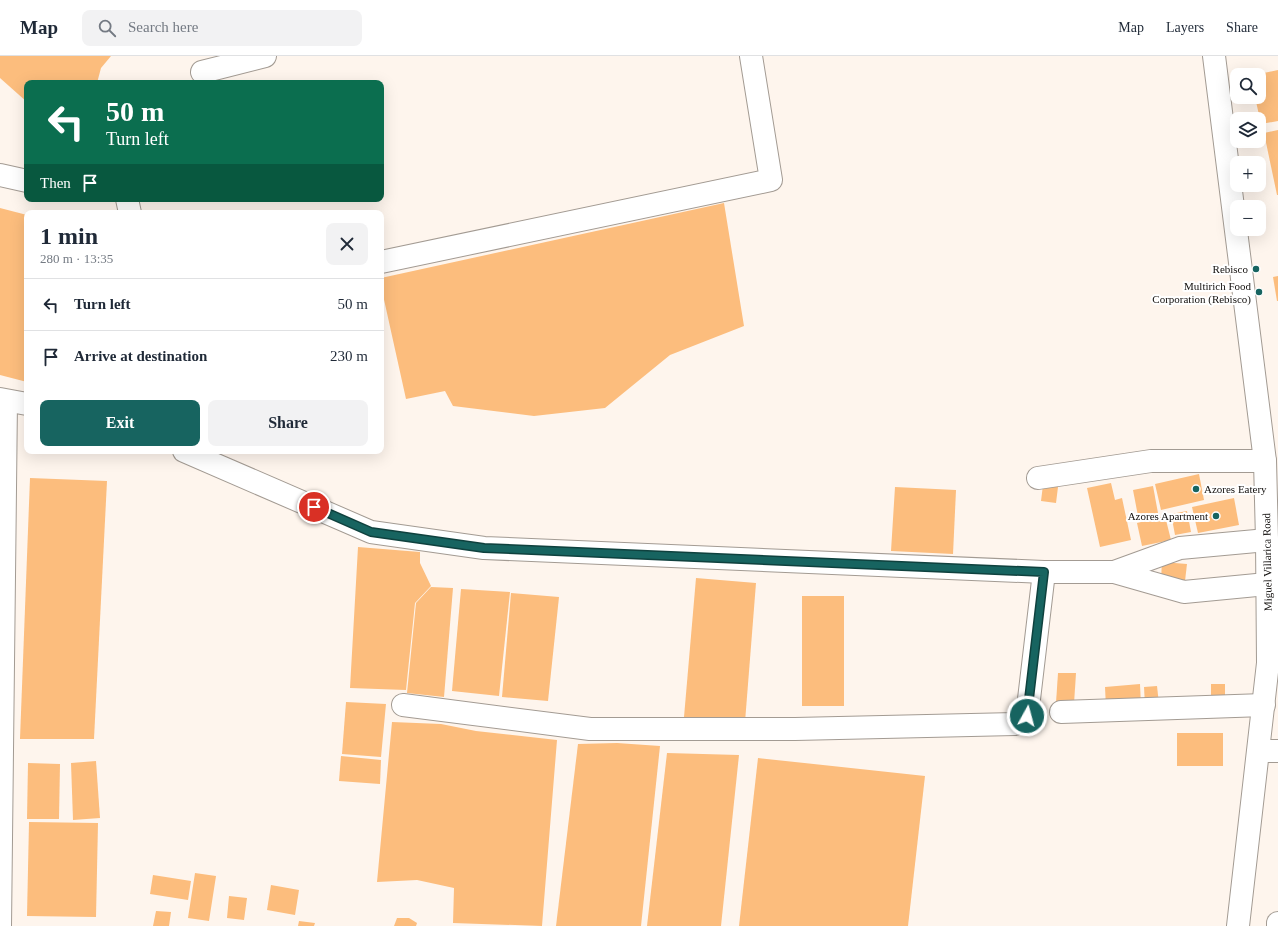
<!DOCTYPE html>
<html lang="en">
<head>
<meta charset="utf-8">
<style>
	body { margin:0; font-family:"Times New Roman",serif; background:#f2f2f3; color:#1f2937; height:100vh; display:flex; flex-direction:column; font-size:15px; white-space:nowrap }
	* { box-sizing:border-box; margin:0 }
	p { font-size:13px; color:#747a83 }
	.icon { flex:none; width:22px; height:22px; fill:none; stroke:currentColor; stroke-width:2; stroke-linecap:round; stroke-linejoin:round }
	.map { position:relative; flex:1; overflow:hidden }
	.side { position:absolute; left:24px; top:154px; width:360px; height:244px; display:flex; flex-direction:column; background:#fff; border-radius:8px; box-shadow:0 4px 16px #0002 }
	.side>* { flex:none }
	.hud { position:absolute; left:24px; top:24px; width:360px; height:122px; border-radius:8px; box-shadow:0 4px 16px #0002; background:#0b6e4f; color:#fff; overflow:hidden }
	.controls { position:absolute; left:1230px; top:12px; display:grid; gap:8px }
	.controls a { display:grid; place-items:center; width:36px; height:36px; border-radius:8px; background:#fff; box-shadow:0 4px 16px #0002; font-size:20px }
	.pin { position:absolute; display:grid; place-items:center; width:34px; height:34px; color:#fff; margin:-17px; border:2px solid #fff; border-radius:50%; box-shadow:0 1px 4px #0007 }
	.me { position:absolute; width:44px; margin:-22px; rotate:7deg; stroke-linejoin:round; filter:drop-shadow(0 0 3px #0008) }
	.turn { display:flex; align-items:center; gap:14px; height:84px; padding:0 16px; font-size:18px }
	.turn .icon { width:52px; height:52px; stroke-width:2.5 }
	.turn b { display:block; font-size:28px; line-height:34px }
	.then { display:flex; align-items:center; height:38px; padding:0 16px; background:#0003; gap:8px; font-size:15px }
	.round { display:grid; place-items:center; flex:none; width:42px; height:42px; border-radius:8px; background:#f2f2f3 }
	.head { display:flex; align-items:center; justify-content:space-between; height:68px; padding:0 16px }
	h1 { font-size:24px; font-weight:600; line-height:30px }
	.primary-button { display:flex; gap:8px; margin-top:auto; padding:8px 16px }
	.primary-button a { flex:1; height:46px; border-radius:8px; background:#176460; color:#fff; font-size:16px; font-weight:600; line-height:46px; text-align:center }
	.primary-button a+a { background:#f2f2f3; color:#1f2937 }
	ul { padding:0; list-style:none }
	li { display:flex; align-items:center; gap:12px; height:52px; padding:0 16px; border-top:1px solid #e0e1e3 }
	li div { flex:1 }
	li b { display:block; font-size:15px }
	li em { font-style:normal }
	header { display:flex; align-items:center; gap:24px; box-sizing:border-box; height:56px; padding:0 20px; background:#fff; border-bottom:1px solid #e0e1e3 }
	header strong { font-size:19px }
	nav { display:flex; gap:22px; margin-inline-start:auto; font-size:14px }
	.search { width:280px; height:36px; background:#f2f2f3; display:flex; align-items:center; gap:10px; box-sizing:border-box; padding:0 14px; border-radius:8px; color:#747a83; font-size:15px }
	.map>svg:first-child { display:block }
	.building { fill:#fcbd7d }
	.lines { fill:none; stroke-linecap:round; stroke-linejoin:round }
	.minor-casing { stroke:#a39b93; stroke-width:24 }
	.major-casing { stroke:#a39b93; stroke-width:24 }
	.minor { stroke:#fff; stroke-width:22 }
	.major { stroke:#fff; stroke-width:22 }
	.route-casing { stroke:#0f413e; stroke-width:10 }
	.route { stroke:#176460; stroke-width:7 }
	.poi-dot { fill:#176460; stroke:#fff; stroke-width:1.5 }
	.labels { text-anchor:middle; dominant-baseline:central; stroke-width:4; stroke-linejoin:round; paint-order:stroke }
	.poi-label { font-size:11px; fill:#120f0d; stroke:#fff; text-anchor:end }
	.street-label { font-size:11px; fill:#120f0d; stroke:#fff }
</style>
</head>
<body>
<header>
<strong>Map</strong>
<div class="search"><svg class="icon" aria-label="search" viewBox="0 0 24 24"><circle cx="10" cy="10" r="6"/><path d="M15 15l6 6"/></svg>Search here</div>
<nav><a>Map</a><a>Layers</a><a>Share</a></nav>
</header>
<div class="map">
<svg width="1278" height="870" viewBox="0 0 1278 870">
	<rect width="100%" height="100%" fill="#fef5ed"/>
	<g class="building">
		<polygon points="0,0 111,0 101,12 97,27 27,27 27,46 0,22"/>
		<polygon points="1278,14 1278,65 1261,68 1255,41 1259,41 1259,18"/>
		<polygon points="1278,74 1278,139 1277,139 1264,77"/>
		<polygon points="724,147 744,270 670,299 605,352 534,360 453,350 445,335 406,343 381,230 381,222"/>
		<polygon points="0,152 27,159 27,326 0,319"/>
		<polygon points="1278,220 1278,245 1277,245 1273,221"/>
		<polygon points="1199,418 1204,444 1161,454 1155,428"/>
		<polygon points="30,422 107,425 94,683 20,683"/>
		<polygon points="1111,427 1115,444 1122,442 1131,484 1100,491 1087,432"/>
		<polygon points="1043,429 1058,431 1056,447 1041,445"/>
		<polygon points="1153,430 1158,457 1138,460 1133,434"/>
		<polygon points="895,431 956,434 953,498 891,495"/>
		<polygon points="1234,442 1239,469 1198,477 1192,451"/>
		<polygon points="1187,455 1191,476 1175,479 1171,458"/>
		<polygon points="1165,460 1171,484 1142,490 1137,467"/>
		<polygon points="358,491 420,496 420,507 431,530 415,547 406,634 350,632"/>
		<polygon points="1162,506 1187,508 1185,525 1161,523"/>
		<polygon points="696,522 756,527 745,666 684,661"/>
		<polygon points="431,531 453,532 444,641 407,637 416,547"/>
		<polygon points="461,533 510,536 499,640 452,635"/>
		<polygon points="511,537 559,541 548,645 502,641"/>
		<rect x="802" y="540" width="42" height="110"/>
		<polygon points="1058,617 1076,617 1074,648 1056,647"/>
		<polygon points="1140,628 1141,650 1106,652 1105,631"/>
		<rect x="1211" y="628" width="14" height="12"/>
		<polygon points="1157,630 1159,648 1145,649 1144,631"/>
		<polygon points="346,646 386,648 381,701 342,698"/>
		<polygon points="392,666 441,668 476,675 557,684 542,870 453,867 454,832 417,824 377,826"/>
		<rect x="1177" y="677" width="46" height="33"/>
		<polygon points="617,687 660,690 641,870 556,870 578,688"/>
		<polygon points="667,697 739,699 721,870 647,870"/>
		<polygon points="341,700 381,704 380,728 339,725"/>
		<polygon points="758,702 925,720 908,870 739,870"/>
		<polygon points="96,705 100,762 73,764 71,707"/>
		<polygon points="28,707 60,708 59,763 27,763"/>
		<polygon points="29,766 98,767 96,861 27,860"/>
		<polygon points="195,817 216,820 209,865 188,862"/>
		<polygon points="153,819 191,825 188,844 150,838"/>
		<polygon points="271,829 299,834 295,859 267,854"/>
		<polygon points="229,840 247,842 244,864 227,862"/>
		<polygon points="156,855 171,856 169,870 153,870"/>
		<polygon points="397,862 409,862 417,867 416,870 394,870"/>
		<polygon points="299,865 315,867 314,870 298,870"/>
	</g>
	<g class="lines">
		<g class="minor-casing">
			<g id="minor">
				<polyline points="202,16 265,0"/>
				<polyline points="0,119 27,125"/>
				<polyline points="127,143 130,157"/>
				<polyline points="381,206 771,124 751,0"/>
				<polyline points="0,343 27,348"/>
				<polyline points="184,395 371,476 484,492 1044,516 1114,516 1184,536 1267,528 1278,525"/>
				<polyline points="1038,422 1151,405 1265,405"/>
				<polyline points="1114,516 1180,492 1267,484"/>
				<polyline points="403,649 590,673 795,673 1015,668 1027,660 1044,516"/>
				<polyline points="1061,656 1264,649"/>
				<polyline points="1259,695 1278,695"/>
				<polyline points="0,870 6,345"/>
				<polyline points="1278,870 1278,867"/>
			</g>
		</g>
		<g class="major-casing">
			<polyline id="major" points="1214,0 1265,405 1267,484 1268,607 1238,870"/>
		</g>
		<use href="#minor" class="minor"/>
		<use href="#major" class="major"/>
	</g>
	<g class="lines">
		<g class="route-casing">
			<polyline id="route" points="314,451 371,476 484,492 1044,516 1027,660"/>
		</g>
		<use href="#route" class="route"/>
	</g>
	<g class="poi-dot">
		<circle cx="1256" cy="213" r="4"/>
		<circle cx="1259" cy="236" r="4"/>
		<circle cx="1196" cy="433" r="4"/>
		<circle cx="1216" cy="460" r="4"/>
	</g>
	<g class="labels">
		<g class="poi-label">
			<text x="1248" y="213">Rebisco</text>
			<text x="1251" y="230">Multirich Food<tspan x="1251" dy="13">Corporation (Rebisco)</tspan></text>
			<text x="1204" y="433" text-anchor="start">Azores Eatery</text>
			<text x="1208" y="460">Azores Apartment</text>
		</g>
		<g class="street-label">
			<text transform="translate(1267 506) rotate(-91)">Miguel Villarica Road</text>
		</g>
	</g>
</svg>
<div class="controls">
<a><svg class="icon" aria-label="search" viewBox="0 0 24 24"><circle cx="10" cy="10" r="6"/><path d="M15 15l6 6"/></svg></a>
<a><svg class="icon" aria-label="layers" viewBox="0 0 24 24"><path d="M12 4l9 5-9 5-9-5zM3 14l9 5 9-5"/></svg></a>
<a>+</a>
<a>−</a>
</div>
<div class="pin" style="left:314px;top:451px;background:#d93025"><svg class="icon" aria-label="arrive" viewBox="0 0 24 24"><path d="M6 21V4h12l-3 4 3 4H6"/></svg></div>
<svg class="me" style="left:1027px;top:660px" viewBox="-20 -20 40 40"><circle r="17" fill="#176460" stroke="#fff" stroke-width="3"/><path d="M0-11L8 9 0 5-8 9z" fill="#fff"/></svg>
<div class="hud">
<div class="turn"><svg class="icon" aria-label="left" viewBox="0 0 24 24"><path d="M17 20v-9H6M10 6l-5 5 5 5"/></svg><div><b>50 m</b>Turn left</div></div>
<div class="then">Then<svg class="icon" aria-label="arrive" viewBox="0 0 24 24"><path d="M6 21V4h12l-3 4 3 4H6"/></svg></div>
</div>
<section class="side">
<div class="head"><div><h1>1 min</h1><p>280 m · 13:35</p></div><a class="round"><svg class="icon" aria-label="close" viewBox="0 0 24 24"><path d="M6 6l12 12M18 6L6 18"/></svg></a></div>
<ul>
<li><svg class="icon" aria-label="left" viewBox="0 0 24 24"><path d="M17 20v-9H6M10 6l-5 5 5 5"/></svg><div><b>Turn left</b></div><em>50 m</em></li>
<li><svg class="icon" aria-label="arrive" viewBox="0 0 24 24"><path d="M6 21V4h12l-3 4 3 4H6"/></svg><div><b>Arrive at destination</b></div><em>230 m</em></li>
</ul>
<div class="primary-button"><a>Exit</a><a>Share</a></div>
</section>
</div>
</body>
</html>
